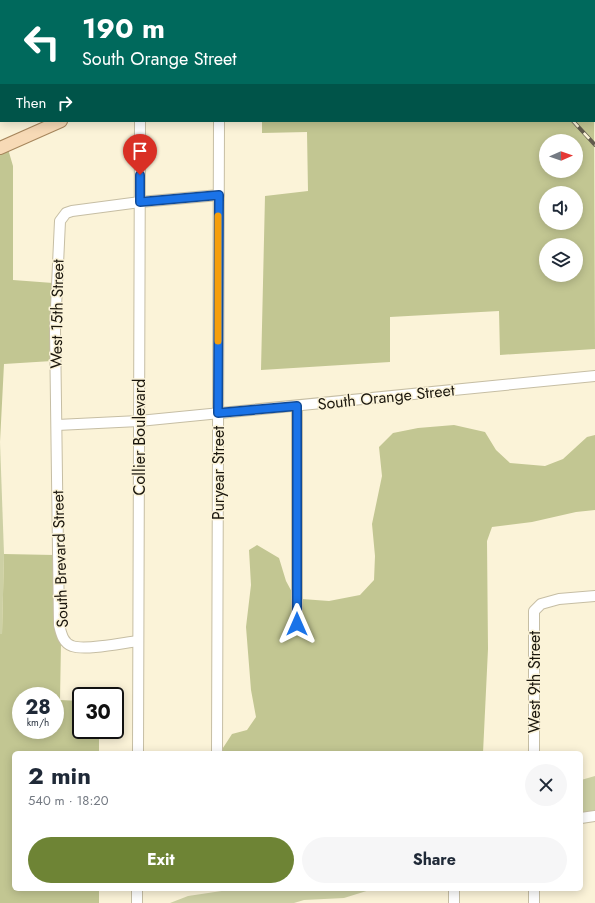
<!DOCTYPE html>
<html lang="en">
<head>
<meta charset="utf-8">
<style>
	body { margin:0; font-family:Jost,sans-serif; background:#f6f6f7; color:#1f2937; height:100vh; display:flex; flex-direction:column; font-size:15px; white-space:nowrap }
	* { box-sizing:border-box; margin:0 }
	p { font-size:13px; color:#747a83 }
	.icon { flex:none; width:22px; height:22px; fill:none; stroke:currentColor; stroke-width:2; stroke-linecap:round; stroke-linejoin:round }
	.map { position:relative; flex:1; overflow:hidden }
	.drawer { position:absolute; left:12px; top:751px; width:571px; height:140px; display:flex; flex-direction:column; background:#fff; border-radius:6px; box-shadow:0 2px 10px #0003 }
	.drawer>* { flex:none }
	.guide { position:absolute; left:0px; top:0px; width:595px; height:122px; box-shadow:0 2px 10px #0003; background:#00695c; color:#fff; overflow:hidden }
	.needle { width:26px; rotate:88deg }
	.tools { position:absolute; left:539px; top:134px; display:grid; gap:8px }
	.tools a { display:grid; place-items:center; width:44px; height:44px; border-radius:50%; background:#fff; box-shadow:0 2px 10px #0003; font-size:20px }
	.speed { position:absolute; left:12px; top:687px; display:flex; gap:8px; font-size:20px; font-weight:700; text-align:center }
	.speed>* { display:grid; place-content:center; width:52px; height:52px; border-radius:50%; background:#fff; box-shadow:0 2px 10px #0003; line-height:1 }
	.speed small { font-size:10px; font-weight:400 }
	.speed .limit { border:2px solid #111; border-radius:6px; background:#fff; color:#111 }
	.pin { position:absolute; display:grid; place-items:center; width:34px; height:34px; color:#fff; margin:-41px -17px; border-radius:50% 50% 50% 0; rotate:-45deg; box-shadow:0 0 4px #0007 }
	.pin .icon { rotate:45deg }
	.me { position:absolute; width:44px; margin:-22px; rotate:0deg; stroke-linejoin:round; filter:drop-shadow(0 0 3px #0008) }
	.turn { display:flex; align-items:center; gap:14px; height:84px; padding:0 16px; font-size:18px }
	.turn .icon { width:52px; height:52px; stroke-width:2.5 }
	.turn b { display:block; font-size:28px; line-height:34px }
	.then { display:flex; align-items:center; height:38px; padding:0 16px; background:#0003; gap:8px; font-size:15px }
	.round { display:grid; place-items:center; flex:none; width:42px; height:42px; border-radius:21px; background:#f6f6f7 }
	.overview { display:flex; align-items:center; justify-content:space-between; height:68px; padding:0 16px }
	h1 { font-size:24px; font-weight:700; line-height:30px }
	.cta { display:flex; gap:8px; margin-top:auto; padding:8px 16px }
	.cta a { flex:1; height:46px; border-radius:24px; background:#6e8435; color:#fff; font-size:16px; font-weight:700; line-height:46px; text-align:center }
	.cta a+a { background:#f6f6f7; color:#1f2937 }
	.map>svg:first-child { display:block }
	.green { fill:#cdd0a4 }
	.forest { fill:#c2c692; fill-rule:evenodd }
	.water { fill:#7ea8cc; stroke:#607c93 }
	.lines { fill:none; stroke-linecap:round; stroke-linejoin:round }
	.minor-casing { stroke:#c6bea4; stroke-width:12 }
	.major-casing { stroke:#a6865c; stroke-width:14 }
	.minor { stroke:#fff; stroke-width:10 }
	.major { stroke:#f7dab6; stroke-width:12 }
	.rail-casing { stroke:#615b4d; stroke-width:4 }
	.rail { stroke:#fbf3d8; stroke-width:2.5; stroke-dasharray:8; stroke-linecap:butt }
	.route-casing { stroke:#114b97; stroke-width:10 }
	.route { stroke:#1a73e8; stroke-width:7 }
	.slow { stroke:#f59e0b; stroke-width:7 }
	.labels { text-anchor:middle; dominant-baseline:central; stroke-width:3; stroke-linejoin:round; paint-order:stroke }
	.street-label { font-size:16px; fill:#1a160d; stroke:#fbf3d8 }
</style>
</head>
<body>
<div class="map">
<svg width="595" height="903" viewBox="0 0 595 903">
	<rect width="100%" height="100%" fill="#fbf3d8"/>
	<g class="green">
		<polygon points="0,442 4,554 2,634 0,634"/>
		<polygon points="595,776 595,812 581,814 581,780"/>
		<polygon points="235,889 373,889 344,898 304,900 294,903 170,903 188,896"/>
	</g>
	<g class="forest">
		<path d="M594,106L595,349L500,355L499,311L390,317V362L261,370L265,196L308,191L307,132L262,133V121H594ZM546,141H576V171H546ZM546,193H576V223H546ZM546,245H576V275H546Z"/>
		<polygon points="8,149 13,166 13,280 53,283 52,361 4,364 0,442 0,152"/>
		<polygon points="454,425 485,432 496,450 510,463 545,466 563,459 587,437 595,435 595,510 576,512 532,522 492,527 487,541 488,649 483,753 221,753 221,751 232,734 247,730 256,717 251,690 246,627 251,585 249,550 257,545 279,558 286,581 293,594 293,628 302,627 302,599 329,601 360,595 374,580 375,556 372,524 382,476 379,447 393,433 418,428"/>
		<path d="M4,554L54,555L61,642L60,700L81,701V730H99V753H14V889H99V903H0V634H2ZM21,696H55V730H21Z"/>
	</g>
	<g class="water">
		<polygon points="8,0 116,0 113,1"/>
		<polygon points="174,0 288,0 170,1"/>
	</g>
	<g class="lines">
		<g class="minor-casing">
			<g id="minor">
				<polyline points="324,0 325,1"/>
				<polyline points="585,1 587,0"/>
				<polyline points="297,406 297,624"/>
				<polyline points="57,425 139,421 595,376"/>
				<path d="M138,641C122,643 85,651 72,646C63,643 61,633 59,625L55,329L60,221L66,213L72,211L140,202L219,195"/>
				<polyline points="138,753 140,121"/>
				<polyline points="217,753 219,121"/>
				<polyline points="534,753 534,611 541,604 559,599 595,596"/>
				<polyline points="581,818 595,816"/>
				<polyline points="534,889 534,903"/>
				<polyline points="137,903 137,889"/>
				<polyline points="454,903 454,889"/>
			</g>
		</g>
		<g class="major-casing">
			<g id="major">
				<polyline points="331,1 333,0"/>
				<polyline points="0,148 61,121"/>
			</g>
		</g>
		<use href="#minor" class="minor"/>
		<use href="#major" class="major"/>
		<g class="rail-casing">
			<g id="rail">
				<polyline points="464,0 465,1"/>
				<polyline points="573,121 595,145"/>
			</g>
		</g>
		<use href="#rail" class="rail"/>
	</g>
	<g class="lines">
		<g class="route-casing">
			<polyline id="route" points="140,175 140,202 219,195 218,413 297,406 297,624"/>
		</g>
		<use href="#route" class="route"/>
		<polyline class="slow" points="218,341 218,216"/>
	</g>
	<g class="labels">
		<g class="street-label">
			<text transform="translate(57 314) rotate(-89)">West 15th Street</text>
			<text transform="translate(386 397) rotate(-6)">South Orange Street</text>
			<text transform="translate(139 437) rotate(-90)">Collier Boulevard</text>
			<text transform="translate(218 473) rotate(-90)">Puryear Street</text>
			<text transform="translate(60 559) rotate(-92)">South Brevard Street</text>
			<text transform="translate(534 682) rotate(-90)">West 9th Street</text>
		</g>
	</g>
</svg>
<div class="tools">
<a><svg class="needle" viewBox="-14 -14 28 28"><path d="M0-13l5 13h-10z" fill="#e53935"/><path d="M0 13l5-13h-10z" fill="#747a83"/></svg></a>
<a><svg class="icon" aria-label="sound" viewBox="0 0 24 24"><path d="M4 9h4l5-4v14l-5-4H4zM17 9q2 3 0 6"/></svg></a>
<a><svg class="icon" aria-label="layers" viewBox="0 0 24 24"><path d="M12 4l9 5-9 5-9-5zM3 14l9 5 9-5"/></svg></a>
</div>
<div class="speed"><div>28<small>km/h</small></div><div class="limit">30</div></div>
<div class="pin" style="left:140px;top:175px;background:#d93025"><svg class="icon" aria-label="arrive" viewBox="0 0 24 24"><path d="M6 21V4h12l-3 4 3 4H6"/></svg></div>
<svg class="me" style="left:297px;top:624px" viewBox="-20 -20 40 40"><path d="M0-17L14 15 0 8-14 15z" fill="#1a73e8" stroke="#fff" stroke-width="4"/></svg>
<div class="guide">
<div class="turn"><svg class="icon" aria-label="left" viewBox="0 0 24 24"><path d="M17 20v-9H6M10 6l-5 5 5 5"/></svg><div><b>190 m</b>South Orange Street</div></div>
<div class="then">Then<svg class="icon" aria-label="right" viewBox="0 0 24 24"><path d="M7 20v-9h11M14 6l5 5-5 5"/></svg></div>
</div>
<section class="drawer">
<div class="overview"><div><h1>2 min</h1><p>540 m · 18:20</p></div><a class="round"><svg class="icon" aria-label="close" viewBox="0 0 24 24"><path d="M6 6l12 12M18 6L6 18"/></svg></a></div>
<div class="cta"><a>Exit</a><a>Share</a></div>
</section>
</div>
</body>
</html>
